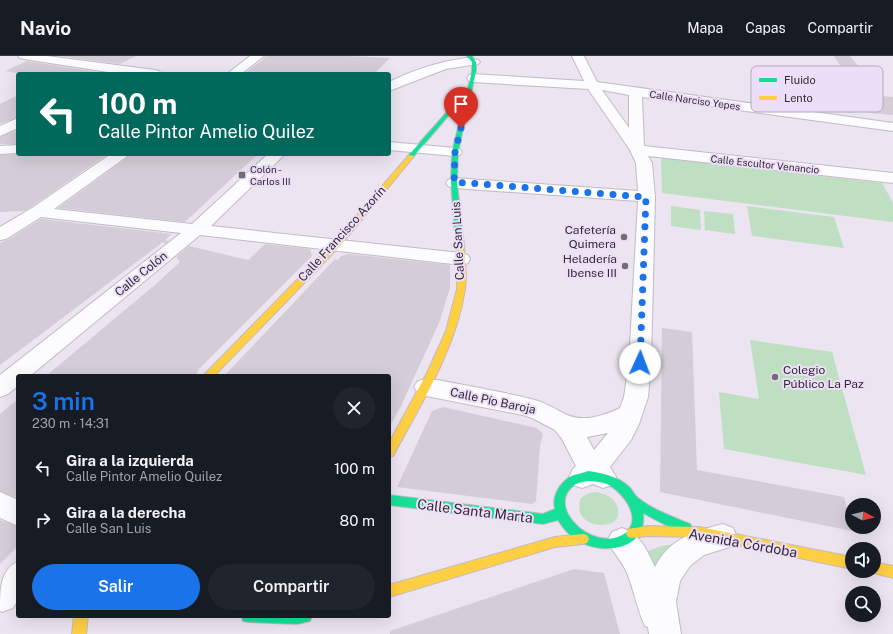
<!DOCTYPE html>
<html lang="es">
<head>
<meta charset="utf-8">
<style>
	body { margin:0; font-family:"Public Sans",sans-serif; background:#20242c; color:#f1f3f6; height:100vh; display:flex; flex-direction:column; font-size:15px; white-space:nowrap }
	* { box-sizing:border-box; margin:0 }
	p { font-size:13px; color:#9ea1a6 }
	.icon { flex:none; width:22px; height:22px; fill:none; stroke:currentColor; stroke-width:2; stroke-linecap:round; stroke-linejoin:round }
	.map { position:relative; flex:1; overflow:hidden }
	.sheet { position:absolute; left:16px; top:318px; width:375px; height:244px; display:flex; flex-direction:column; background:#171b24; border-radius:4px; box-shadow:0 4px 16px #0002 }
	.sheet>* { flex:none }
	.hud { position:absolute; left:16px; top:16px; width:375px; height:84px; border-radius:4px; box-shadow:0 4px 16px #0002; background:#00695c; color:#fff; overflow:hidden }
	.needle { width:26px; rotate:97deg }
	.fabs { position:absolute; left:845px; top:442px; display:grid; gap:8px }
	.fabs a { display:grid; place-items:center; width:36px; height:36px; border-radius:50%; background:#171b24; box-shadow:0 4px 16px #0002; font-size:20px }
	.pin { position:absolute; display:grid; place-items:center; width:34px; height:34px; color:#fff; margin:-41px -17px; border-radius:50% 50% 50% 0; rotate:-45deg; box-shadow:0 0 4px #0007 }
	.pin .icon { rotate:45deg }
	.me { position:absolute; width:44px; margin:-22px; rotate:2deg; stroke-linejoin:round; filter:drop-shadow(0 0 3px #0008) }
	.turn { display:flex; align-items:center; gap:14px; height:84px; padding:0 16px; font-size:18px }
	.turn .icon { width:52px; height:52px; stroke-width:2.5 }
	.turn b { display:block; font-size:28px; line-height:34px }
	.round { display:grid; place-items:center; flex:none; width:42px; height:42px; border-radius:21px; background:#20242c }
	.headline { display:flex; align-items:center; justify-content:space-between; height:68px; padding:0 16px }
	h1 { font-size:24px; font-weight:600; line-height:30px; color:#1a73e8 }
	.primary-button { display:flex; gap:8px; margin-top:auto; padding:8px 16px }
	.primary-button a { flex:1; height:46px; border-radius:24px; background:#1a73e8; color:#fff; font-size:16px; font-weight:600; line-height:46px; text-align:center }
	.primary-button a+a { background:#20242c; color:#f1f3f6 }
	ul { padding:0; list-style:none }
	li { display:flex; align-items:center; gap:12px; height:52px; padding:0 16px }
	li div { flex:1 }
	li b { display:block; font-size:15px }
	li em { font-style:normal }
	header { display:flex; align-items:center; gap:24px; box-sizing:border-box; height:56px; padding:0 20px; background:#171b24; border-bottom:1px solid #363941 }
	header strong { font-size:19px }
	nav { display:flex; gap:22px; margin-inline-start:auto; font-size:14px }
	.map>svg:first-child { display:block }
	.green { fill:#bfdfc3 }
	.building { fill:#d4cdd7 }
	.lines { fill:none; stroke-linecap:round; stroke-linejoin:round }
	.street-casing { stroke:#c2bbc6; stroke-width:2 }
	.fast-casing { stroke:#c2bbc6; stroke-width:2 }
	.slow-casing { stroke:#c2bbc6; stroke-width:2 }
	.street { fill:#fcfbfd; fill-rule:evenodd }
	.fast { fill:#16e098; fill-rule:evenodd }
	.slow { fill:#ffcf43; fill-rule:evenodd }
	.route { stroke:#1a73e8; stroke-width:7; stroke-dasharray:0 12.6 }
	.poi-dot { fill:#726c77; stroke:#eddef7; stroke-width:1.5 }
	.labels { text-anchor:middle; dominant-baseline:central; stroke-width:4; stroke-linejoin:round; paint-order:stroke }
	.far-street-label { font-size:10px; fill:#312c35; stroke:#eddef7 }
	.far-poi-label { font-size:10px; fill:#312c35; stroke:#eddef7; text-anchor:start }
	.poi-label { font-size:12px; fill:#312c35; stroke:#eddef7; text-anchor:end }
	.street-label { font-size:12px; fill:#312c35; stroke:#eddef7 }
	.near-street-label { font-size:14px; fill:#312c35; stroke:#eddef7 }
	.key { fill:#eddef7; stroke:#b5a9bd; stroke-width:1 }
	.key-label { font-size:11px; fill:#312c35 }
</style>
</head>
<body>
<header>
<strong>Navio</strong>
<nav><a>Mapa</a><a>Capas</a><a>Compartir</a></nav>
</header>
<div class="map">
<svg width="893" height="578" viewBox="0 0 893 578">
	<rect width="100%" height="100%" fill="#ece4f1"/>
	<g class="green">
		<polygon points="800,23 835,26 855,57 817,54"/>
		<polygon points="661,102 882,127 893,147 893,166 662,137"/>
		<polygon points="671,150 700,154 701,174 671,170"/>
		<polygon points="747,150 834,161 844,192 752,180"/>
		<polygon points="704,155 733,158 735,178 705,174"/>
		<polygon points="750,284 832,296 866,419 724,393 719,336 759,343"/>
		<path d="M595,436C604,437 612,440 616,448C631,478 568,476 581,442L589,437Z"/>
		<polygon points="675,488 656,520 648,495 661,490"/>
	</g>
	<g class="building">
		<polygon points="59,0 136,0 120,8"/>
		<polygon points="267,0 346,0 390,2 374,18 244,18"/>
		<polygon points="834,0 850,0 882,40 893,41 893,59 870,57"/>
		<polygon points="27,5 103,17 100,18 22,18 5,15"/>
		<polygon points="18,39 18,61 0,68 0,48"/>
		<polygon points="18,74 18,88 0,88 0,81"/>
		<polygon points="19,98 108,98 25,155 0,156 0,99"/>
		<polygon points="130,98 258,98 185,166 58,152 127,102"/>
		<polygon points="41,163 172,178 165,184 169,185 165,188 163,186 0,309 0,187 7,184"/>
		<polygon points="265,188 310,193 312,200 199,313 195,320 46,320 156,228 180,206 176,201 189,190 248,204"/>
		<polygon points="349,198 450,209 450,232 439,267 400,352 389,371 389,320 224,320 335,203 338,204 341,200"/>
		<polygon points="662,272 692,276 697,414 844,441 852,475 660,436"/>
		<polygon points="18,343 18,442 0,435 0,358"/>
		<polygon points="443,351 537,372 543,378 540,390 536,445 532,448 397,431 432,355"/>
		<polygon points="0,464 18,471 18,490 0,508"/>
		<polygon points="574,513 604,517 620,578 390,578 390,575"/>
	</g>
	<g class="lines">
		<g class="street-casing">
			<g id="street">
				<polygon points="18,0 47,0 155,14 159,15 161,18 121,18 24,3 20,2"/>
				<polygon points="250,0 264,0 241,18 227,18"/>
				<path d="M572,0H584L597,26L893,67V75L642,41L644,90L893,117V127L648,100L652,107L655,141L651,307L648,341L639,368L631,384L610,411L616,421L612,429L603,432L593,428L582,432L573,429L569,421L573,413L576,410L562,383L555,374L532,362L523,359L426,340L418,337L414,331L418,325C431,321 446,326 459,328C483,333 508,337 531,343C545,346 555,353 567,359C584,366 604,360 620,352L624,341L629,307L638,145L454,132L448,130L446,127L448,124L454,122L638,135L636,107L630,94L588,33L473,26L469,25L467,22L469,19L473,18L584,25ZM602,34L629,39V72ZM608,377L594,394L587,381Z"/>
				<path d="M465,2L478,4L480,6L478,8L446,13L389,35V26C413,14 438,6 465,2Z"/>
				<polygon points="18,62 18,72 0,80 0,70"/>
				<polygon points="389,86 455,92 460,93 462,96 460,99 455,100 389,94"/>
				<polygon points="18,89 18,97 0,98 0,90"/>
				<polygon points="111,98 129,98 126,101 54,153 192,168 268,98 285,98 211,170 461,197 468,199 470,203 468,207 461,209 200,179 30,320 18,320 18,330 8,338 0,341 0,319 181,177 41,161 6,183 0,184 0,171 32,152"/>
				<polygon points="0,436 18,444 18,470 0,462"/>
				<path d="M723,468L733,472L737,481L733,490L704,499L690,510L680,525L676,546L681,578H649L648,571L645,570C637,553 634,534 627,517C622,505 613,496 607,485L612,476L622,472C641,479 647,494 655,511C669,483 694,475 723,468Z"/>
				<path d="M18,505V544L13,552L2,556L0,555C0,532 0,515 18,505Z"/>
			</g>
		</g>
		<g class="fast-casing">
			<g id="fast">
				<polygon points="467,0 472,0 476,6 476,15 458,96 457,127 464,190 460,192 456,190 451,127 452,96 466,39 413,101 408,100 468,32 472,15 472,6"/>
				<path d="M588,415C602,417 617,420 628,430C632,433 634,439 638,442C653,454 673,461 690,468L692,472L690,476L686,477C671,472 657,465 643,457C648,494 602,500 577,484C569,479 563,472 558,464L543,468L389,449V439L543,458L555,453C552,442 558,430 567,423C572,418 582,418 588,415ZM588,425C595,425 603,426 609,429C624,437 644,464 624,478C593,498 542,449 576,428C580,426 584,426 588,425Z"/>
				<polygon points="241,560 312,560 310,565 297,568 248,566 243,565"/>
			</g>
		</g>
		<g class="slow-casing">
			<g id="slow">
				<polygon points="409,99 414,100 339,191 214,320 203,320 333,187"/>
				<path d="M457,188H460L464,190C465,204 467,219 465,233C456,293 421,348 393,400L389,401V387L427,317L446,275L457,233Z"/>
				<polygon points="647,470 699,471 852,501 852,513 699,481 647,480 632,482 628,481 626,477 628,473"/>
				<polygon points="583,478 587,479 589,483 587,487 583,488 555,491 389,541 389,529 555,481"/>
				<polygon points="874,506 893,510 893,522 870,516 869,515 874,515"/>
				<polygon points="74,560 88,560 86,578 72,578"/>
			</g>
		</g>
		<use href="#street" class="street"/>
		<use href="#fast" class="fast"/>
		<use href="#slow" class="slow"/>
	</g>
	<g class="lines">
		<polyline class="route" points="461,72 455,96 454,126 646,141 640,307"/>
	</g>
	<g class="poi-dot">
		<rect x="238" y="115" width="8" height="8" rx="2"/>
		<circle cx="624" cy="181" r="4"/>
		<circle cx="625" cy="210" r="4"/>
		<circle cx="775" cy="321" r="4"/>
	</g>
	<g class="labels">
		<g class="far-street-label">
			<text transform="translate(695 44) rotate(8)">Calle Narciso Yepes</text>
			<text transform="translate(765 108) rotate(6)">Calle Escultor Venancio</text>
		</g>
		<g class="far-poi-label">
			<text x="250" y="113">Colón -<tspan x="250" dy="12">Carlos III</tspan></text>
		</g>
		<g class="poi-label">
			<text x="616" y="174">Cafetería<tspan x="616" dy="14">Quimera</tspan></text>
			<text x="617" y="203">Heladería<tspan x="617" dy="14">Ibense III</tspan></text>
			<text x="783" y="314" text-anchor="start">Colegio<tspan x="783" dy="14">Público La Paz</tspan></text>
		</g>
		<g class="street-label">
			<text transform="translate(342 178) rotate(-48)">Calle Francisco Azorín</text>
			<text transform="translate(458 185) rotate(-93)">Calle San Luis</text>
			<text transform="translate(141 218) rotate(-39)">Calle Colón</text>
			<text transform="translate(493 345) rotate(12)">Calle Pío Baroja</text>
		</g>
		<g class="near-street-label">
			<text transform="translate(475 455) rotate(7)">Calle Santa Marta</text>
			<text transform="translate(743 487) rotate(10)">Avenida Córdoba</text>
		</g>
	</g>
	<rect x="751" y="10" width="132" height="46" rx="6" class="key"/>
	<rect x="759" y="22" width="18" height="4" fill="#16e098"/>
	<rect x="759" y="40" width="18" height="4" fill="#ffcf43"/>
	<g class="key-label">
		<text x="784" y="28">Fluido</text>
		<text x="784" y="46">Lento</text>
	</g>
</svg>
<div class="fabs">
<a><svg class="needle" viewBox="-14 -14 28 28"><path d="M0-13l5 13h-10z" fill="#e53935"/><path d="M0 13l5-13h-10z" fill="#9ea1a6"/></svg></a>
<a><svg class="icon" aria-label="sound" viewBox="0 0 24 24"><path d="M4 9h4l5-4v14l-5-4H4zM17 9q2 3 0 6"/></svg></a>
<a><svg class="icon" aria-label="search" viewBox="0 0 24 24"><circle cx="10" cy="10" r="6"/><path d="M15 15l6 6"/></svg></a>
</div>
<div class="pin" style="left:461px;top:72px;background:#d93025"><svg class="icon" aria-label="arrive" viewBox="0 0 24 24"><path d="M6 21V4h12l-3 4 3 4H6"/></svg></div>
<svg class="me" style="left:640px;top:307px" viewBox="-20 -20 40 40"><circle r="19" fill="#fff"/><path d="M0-13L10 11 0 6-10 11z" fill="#1a73e8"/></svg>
<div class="hud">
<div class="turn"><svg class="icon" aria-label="left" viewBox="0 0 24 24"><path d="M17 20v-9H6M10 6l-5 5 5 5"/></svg><div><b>100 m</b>Calle Pintor Amelio Quilez</div></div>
</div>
<section class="sheet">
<div class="headline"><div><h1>3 min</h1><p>230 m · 14:31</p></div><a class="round"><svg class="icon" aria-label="close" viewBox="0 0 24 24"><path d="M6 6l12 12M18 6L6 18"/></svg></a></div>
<ul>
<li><svg class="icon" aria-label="left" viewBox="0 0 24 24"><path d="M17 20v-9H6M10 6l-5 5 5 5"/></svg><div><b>Gira a la izquierda</b><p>Calle Pintor Amelio Quilez</p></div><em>100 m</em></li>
<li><svg class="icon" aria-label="right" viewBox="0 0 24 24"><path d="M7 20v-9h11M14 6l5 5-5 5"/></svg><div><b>Gira a la derecha</b><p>Calle San Luis</p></div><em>80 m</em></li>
</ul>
<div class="primary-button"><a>Salir</a><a>Compartir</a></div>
</section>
</div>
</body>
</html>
